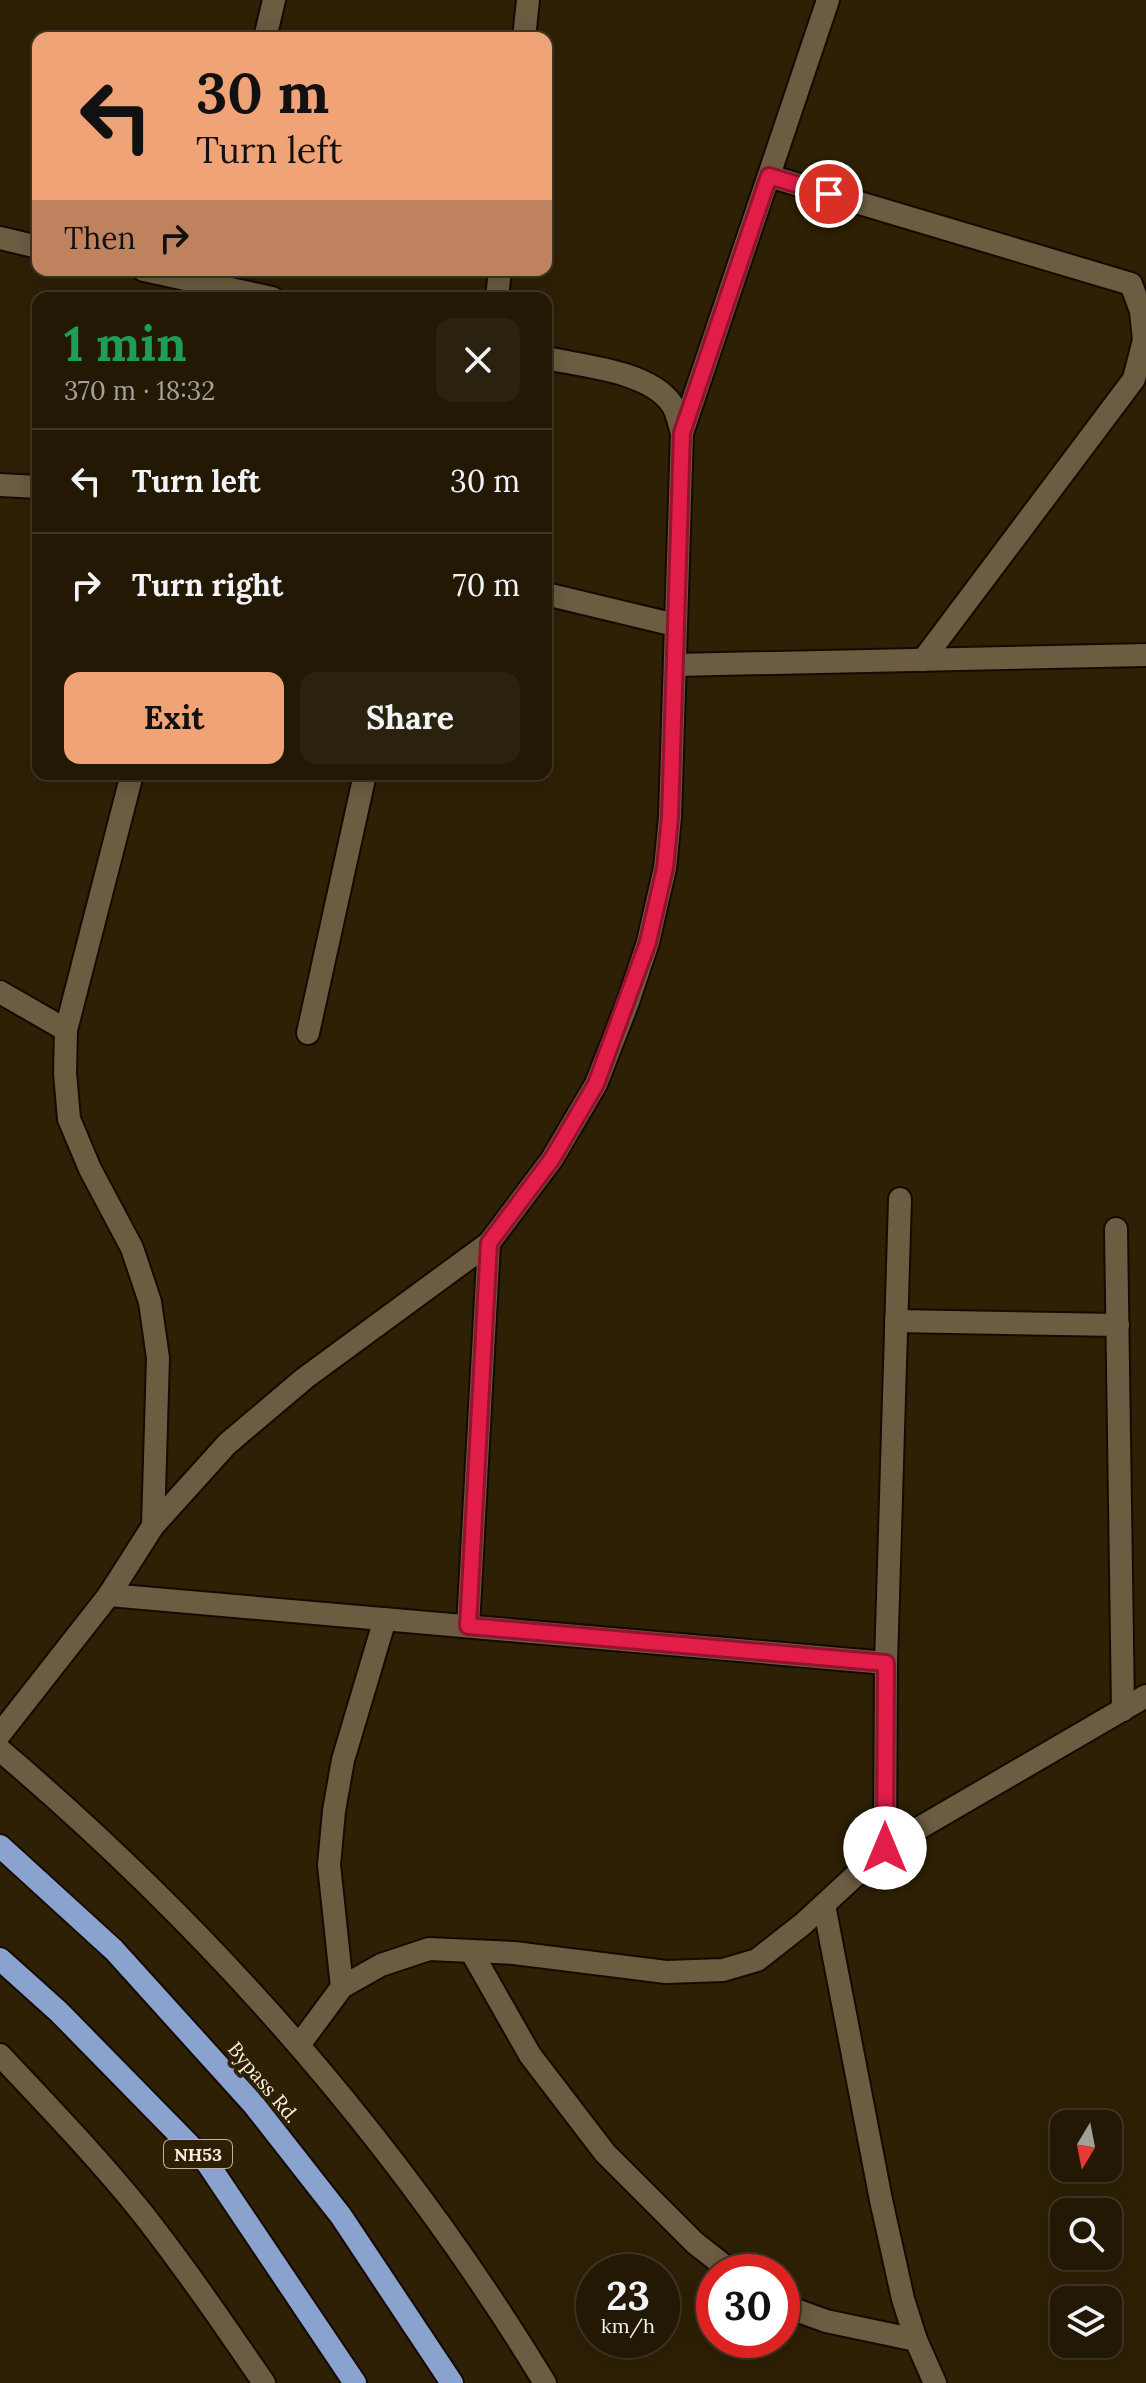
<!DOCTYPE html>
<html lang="en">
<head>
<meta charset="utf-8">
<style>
	body { margin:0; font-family:Lora,serif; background:#2a210e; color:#f1f3f6; height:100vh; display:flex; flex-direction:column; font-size:30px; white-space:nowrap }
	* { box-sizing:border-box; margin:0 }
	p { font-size:26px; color:#a2a09a }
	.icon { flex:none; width:44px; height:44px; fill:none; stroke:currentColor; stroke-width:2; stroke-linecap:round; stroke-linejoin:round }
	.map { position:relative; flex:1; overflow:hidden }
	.side { position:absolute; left:32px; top:292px; width:520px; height:488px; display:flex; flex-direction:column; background:#221804; border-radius:16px; box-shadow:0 4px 20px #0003,0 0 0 2px #3f3726 }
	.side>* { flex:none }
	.top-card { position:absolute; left:32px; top:32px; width:520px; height:244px; border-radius:16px; box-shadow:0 4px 20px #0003,0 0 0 2px #3f3726; background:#efa377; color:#111; overflow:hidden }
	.needle { width:52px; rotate:190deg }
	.fabs { position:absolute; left:1050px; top:2110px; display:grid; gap:16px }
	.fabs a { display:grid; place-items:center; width:72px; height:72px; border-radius:16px; background:#221804; box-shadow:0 4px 20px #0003,0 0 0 2px #3f3726; font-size:40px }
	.speed { position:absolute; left:576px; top:2254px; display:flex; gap:16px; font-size:40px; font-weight:700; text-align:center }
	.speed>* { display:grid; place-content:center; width:104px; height:104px; border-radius:50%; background:#221804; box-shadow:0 4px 20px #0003,0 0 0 2px #3f3726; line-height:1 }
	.speed small { font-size:20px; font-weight:400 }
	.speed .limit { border:12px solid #d22; background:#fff; color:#111 }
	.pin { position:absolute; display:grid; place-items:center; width:68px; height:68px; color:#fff; margin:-34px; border:4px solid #fff; border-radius:50%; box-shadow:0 2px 8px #0007 }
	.me { position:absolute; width:88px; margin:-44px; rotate:0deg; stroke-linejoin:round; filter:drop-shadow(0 0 6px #0008) }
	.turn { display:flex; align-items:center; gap:28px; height:168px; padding:0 32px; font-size:36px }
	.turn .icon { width:104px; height:104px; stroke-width:2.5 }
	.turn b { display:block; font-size:56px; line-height:68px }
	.then { display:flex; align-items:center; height:76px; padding:0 32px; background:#0003; gap:16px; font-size:30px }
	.round { display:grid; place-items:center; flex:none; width:84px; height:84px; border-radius:16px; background:#2a210e }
	.overview { display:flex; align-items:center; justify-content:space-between; height:136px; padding:0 32px }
	h1 { font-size:48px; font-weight:700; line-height:60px; color:#1e9e55 }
	.action { display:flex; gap:16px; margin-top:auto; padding:16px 32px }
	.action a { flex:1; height:92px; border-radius:16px; background:#efa377; color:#111; font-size:32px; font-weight:700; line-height:92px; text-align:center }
	.action a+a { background:#2a210e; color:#f1f3f6 }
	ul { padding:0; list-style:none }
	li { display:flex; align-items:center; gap:24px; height:104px; padding:0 32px; border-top:2px solid #3f3726 }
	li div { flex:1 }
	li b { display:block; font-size:30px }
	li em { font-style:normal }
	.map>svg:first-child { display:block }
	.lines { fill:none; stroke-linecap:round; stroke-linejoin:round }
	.minor-casing { stroke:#160900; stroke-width:26 }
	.tertiary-casing { stroke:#160900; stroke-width:26 }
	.trunk-casing { stroke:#160900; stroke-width:26 }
	.minor { stroke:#6c5c41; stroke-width:22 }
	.tertiary { stroke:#6c5c41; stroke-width:22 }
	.trunk { stroke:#8aa2ce; stroke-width:22 }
	.route-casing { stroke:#92132f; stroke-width:20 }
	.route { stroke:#e11d48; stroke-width:14 }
	.labels { text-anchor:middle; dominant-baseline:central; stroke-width:8; stroke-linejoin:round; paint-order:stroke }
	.shield { fill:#2e2005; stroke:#bdb29f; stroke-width:2 }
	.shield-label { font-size:18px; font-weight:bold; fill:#faf0e1 }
	.street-label { font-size:20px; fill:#faf0e1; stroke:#2e2005 }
</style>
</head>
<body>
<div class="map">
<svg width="1146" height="2383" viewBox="0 0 1146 2383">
	<rect width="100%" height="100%" fill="#2e2005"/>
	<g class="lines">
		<g class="minor-casing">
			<g id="minor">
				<polyline points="265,38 274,0"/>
				<polyline points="524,38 528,0"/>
				<polyline points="769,176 1131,284 1141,311 1144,340 1134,379 923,660"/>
				<polyline points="0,238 38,247"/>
				<polyline points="144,270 272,298"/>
				<polyline points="497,298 500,270"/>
				<polyline points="682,433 828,0"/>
				<polyline points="0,485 38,487"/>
				<polyline points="546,594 675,625"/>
				<polyline points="675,665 1146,655"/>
				<polyline points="132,774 66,1030 65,1073 69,1119 90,1169 132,1248 150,1302 158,1358 153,1526"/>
				<polyline points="0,992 66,1030"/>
				<polyline points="308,1033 365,774"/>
				<polyline points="1116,1229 1123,1710"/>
				<polyline points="896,1321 1118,1325"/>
				<polyline points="109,1595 886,1663"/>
				<polyline points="468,1626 489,1243"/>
				<path d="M0,1734L109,1595L153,1526L227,1444L305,1378L489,1243L552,1159L596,1084L628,1002L648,942L656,907L665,868L670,817L682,433C679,424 677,410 671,403C648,371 582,366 546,358"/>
				<polyline points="885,1848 886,1663 900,1199"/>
				<polyline points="824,1905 881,2200 903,2299 916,2340 935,2383"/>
				<polyline points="471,1951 530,2055 605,2153 695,2243 732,2272"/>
				<polyline points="342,1987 329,1865 334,1811 343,1760 385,1619"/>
				<polyline points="299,2045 342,1987 381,1965 429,1949 514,1953 666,1972 723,1970 757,1960 803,1924 885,1848 1146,1696"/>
				<polyline points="782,2305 826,2321 916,2340"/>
			</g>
		</g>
		<g class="tertiary-casing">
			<g id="tertiary">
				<path d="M0,1750C214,1932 399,2143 545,2383"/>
				<path d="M0,2055C49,2107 98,2158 143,2214C186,2269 225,2326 264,2383"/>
			</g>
		</g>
		<g class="trunk-casing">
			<g id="trunk">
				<polyline points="0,1846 114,1950 254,2105 341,2216 452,2383"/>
				<polyline points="0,1959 59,2012 208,2164 355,2383"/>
			</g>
		</g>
		<use href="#minor" class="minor"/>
		<use href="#tertiary" class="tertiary"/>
		<use href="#trunk" class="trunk"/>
	</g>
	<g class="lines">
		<g class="route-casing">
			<polyline id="route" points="829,194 769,176 682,433 670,817 665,868 648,942 596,1084 552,1159 489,1243 468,1626 886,1663 885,1848"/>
		</g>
		<use href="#route" class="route"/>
	</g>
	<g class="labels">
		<rect class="shield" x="164" y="2140" width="68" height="28" rx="6"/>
		<g class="shield-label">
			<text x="198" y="2154">NH53</text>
		</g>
		<g class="street-label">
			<text transform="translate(264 2082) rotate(50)">Bypass Rd.</text>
		</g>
	</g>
</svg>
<div class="fabs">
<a><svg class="needle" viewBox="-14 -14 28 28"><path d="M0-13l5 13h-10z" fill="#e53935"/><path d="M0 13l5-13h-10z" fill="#a2a09a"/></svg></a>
<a><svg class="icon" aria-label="search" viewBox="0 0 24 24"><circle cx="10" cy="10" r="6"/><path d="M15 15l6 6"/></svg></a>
<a><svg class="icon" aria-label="layers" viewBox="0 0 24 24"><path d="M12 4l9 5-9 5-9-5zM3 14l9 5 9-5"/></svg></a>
</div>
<div class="speed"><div>23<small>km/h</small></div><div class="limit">30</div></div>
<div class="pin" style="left:829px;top:194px;background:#d93025"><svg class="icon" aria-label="arrive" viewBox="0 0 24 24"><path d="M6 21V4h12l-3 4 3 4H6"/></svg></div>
<svg class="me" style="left:885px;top:1848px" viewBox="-20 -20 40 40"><circle r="19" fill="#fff"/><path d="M0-13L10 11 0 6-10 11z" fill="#e11d48"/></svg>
<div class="top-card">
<div class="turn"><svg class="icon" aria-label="left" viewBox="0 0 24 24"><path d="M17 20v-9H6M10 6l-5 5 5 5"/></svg><div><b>30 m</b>Turn left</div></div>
<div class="then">Then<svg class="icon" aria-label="right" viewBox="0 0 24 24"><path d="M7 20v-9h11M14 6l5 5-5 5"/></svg></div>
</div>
<section class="side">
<div class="overview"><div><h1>1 min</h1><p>370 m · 18:32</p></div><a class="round"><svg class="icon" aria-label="close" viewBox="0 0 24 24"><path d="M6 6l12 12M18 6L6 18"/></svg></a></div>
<ul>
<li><svg class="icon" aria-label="left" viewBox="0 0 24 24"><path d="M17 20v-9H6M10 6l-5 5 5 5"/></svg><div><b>Turn left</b></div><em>30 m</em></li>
<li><svg class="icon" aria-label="right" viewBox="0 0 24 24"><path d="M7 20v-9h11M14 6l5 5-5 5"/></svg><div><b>Turn right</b></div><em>70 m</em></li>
</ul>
<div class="action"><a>Exit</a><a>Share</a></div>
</section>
</div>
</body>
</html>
